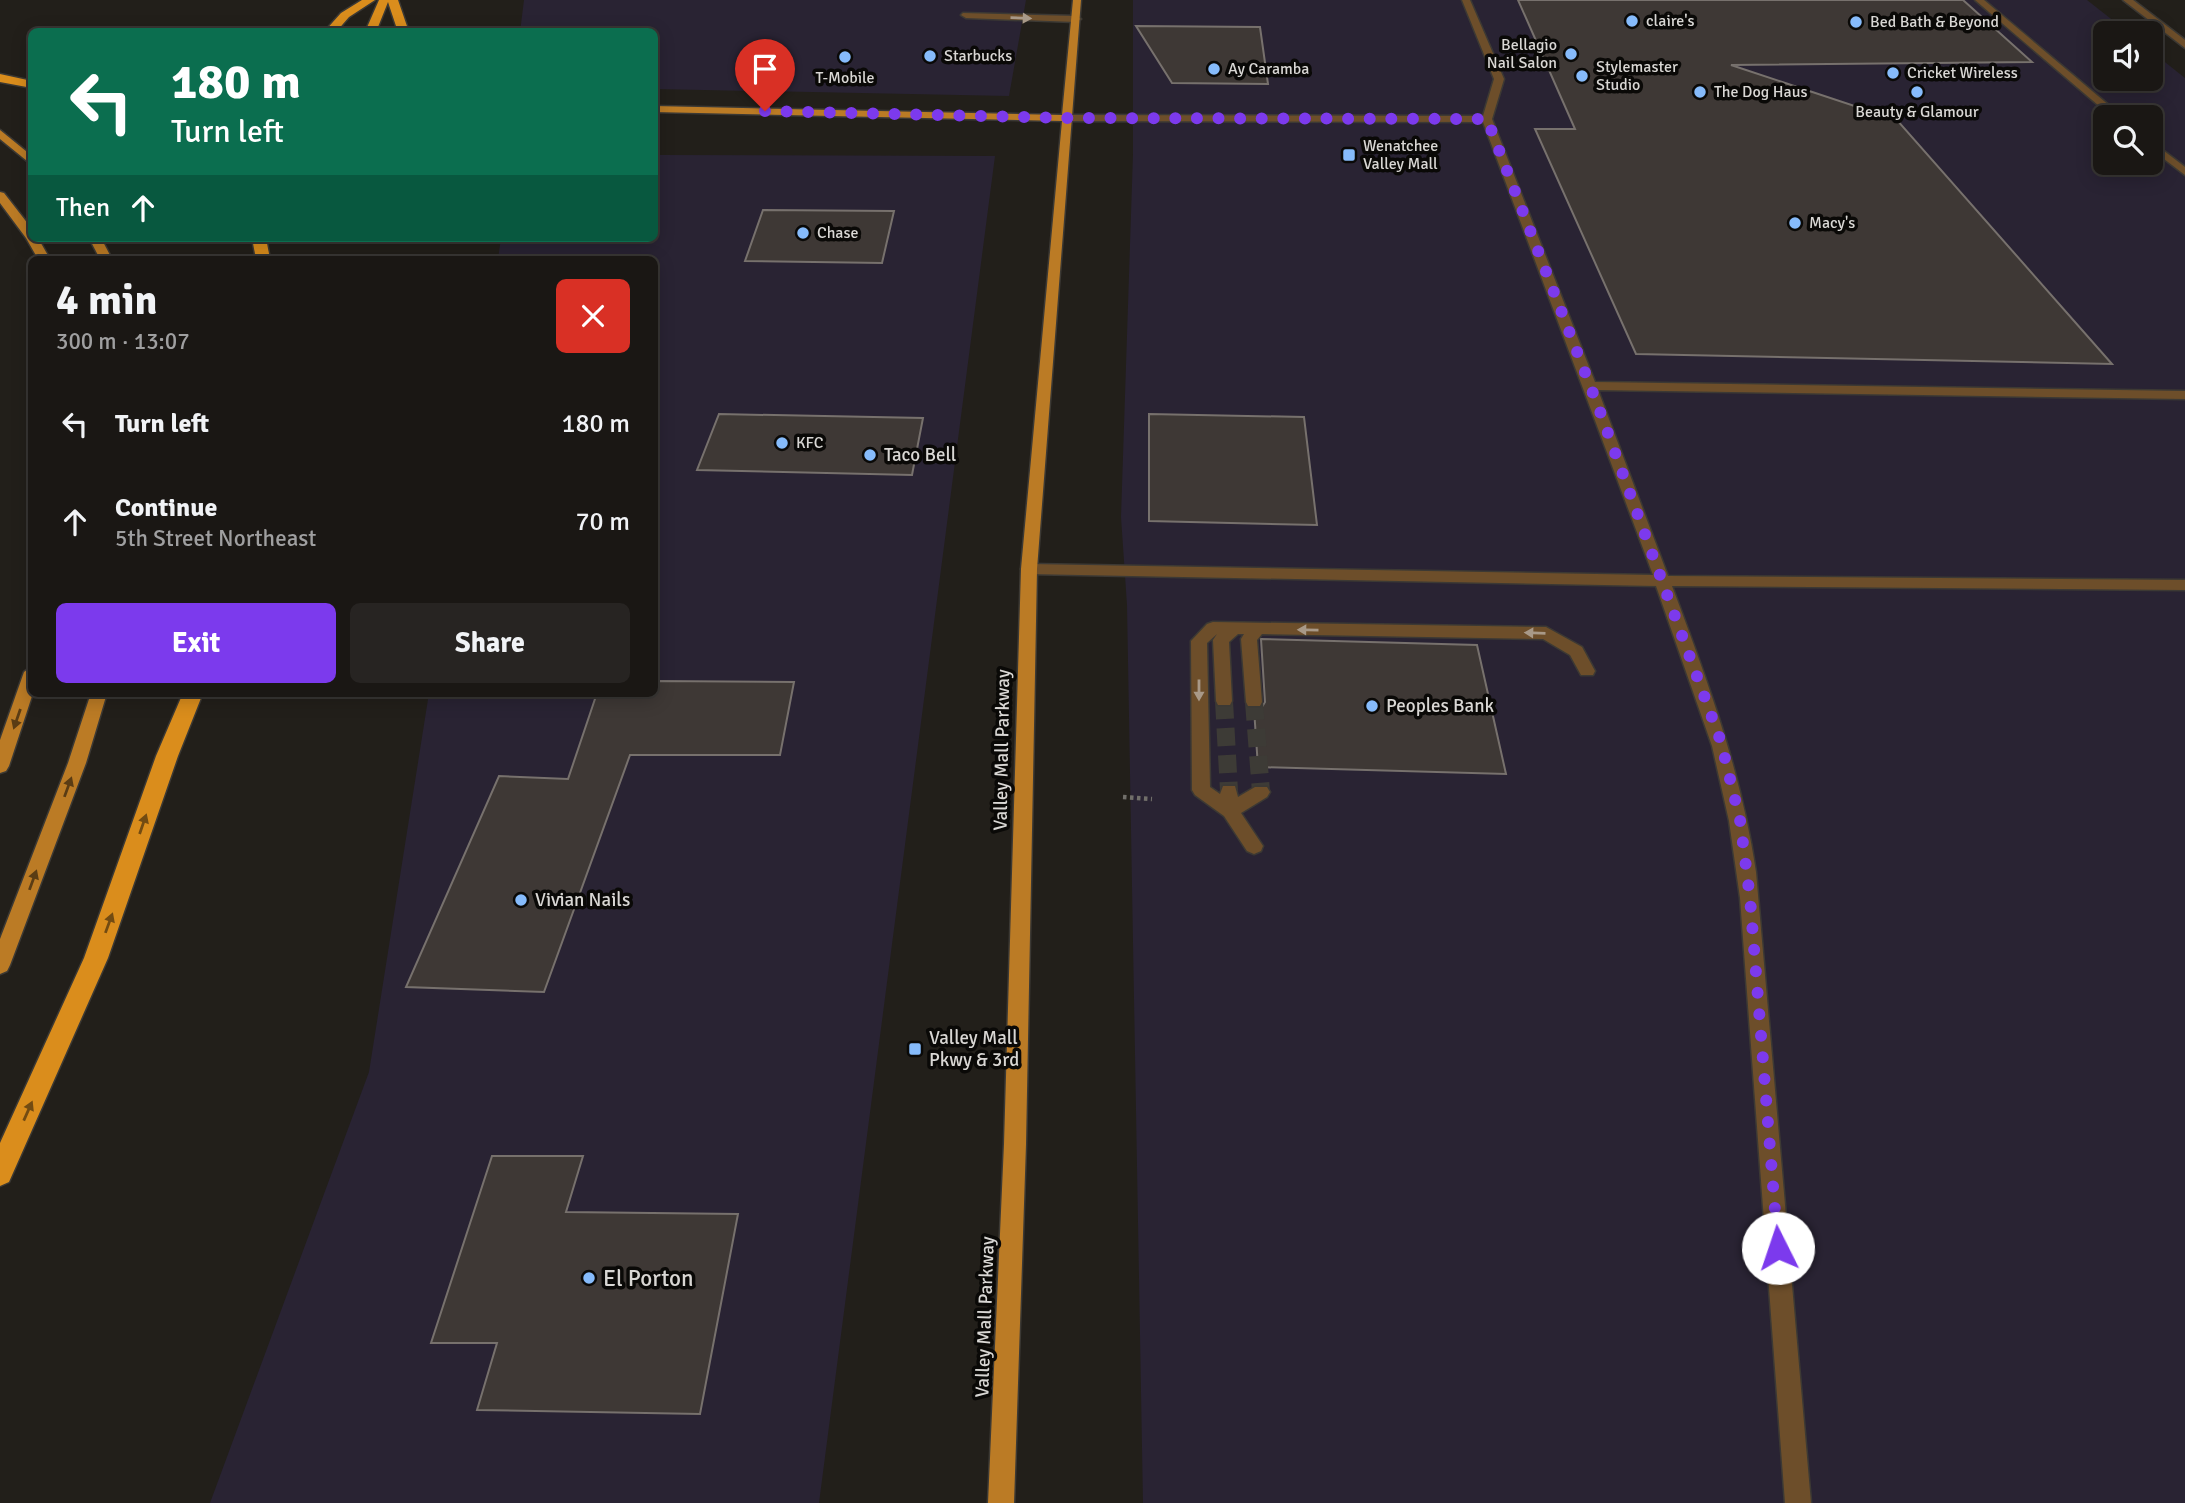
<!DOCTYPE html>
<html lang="en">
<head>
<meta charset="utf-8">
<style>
	body { margin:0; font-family:Signika,sans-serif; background:#272422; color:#f1f3f6; height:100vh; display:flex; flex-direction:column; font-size:26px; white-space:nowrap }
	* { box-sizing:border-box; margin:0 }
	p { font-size:23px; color:#9f9fa0 }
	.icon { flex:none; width:38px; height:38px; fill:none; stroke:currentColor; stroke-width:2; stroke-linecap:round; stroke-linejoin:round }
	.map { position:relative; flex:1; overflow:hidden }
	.panel { position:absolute; left:28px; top:256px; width:630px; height:441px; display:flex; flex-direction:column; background:#1a1714; border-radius:10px; box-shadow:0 4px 18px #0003,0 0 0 2px #383634 }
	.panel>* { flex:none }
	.hud { position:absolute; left:28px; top:28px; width:630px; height:214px; border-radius:10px; box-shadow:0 4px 18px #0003,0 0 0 2px #383634; background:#0b6e4f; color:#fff; overflow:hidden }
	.buttons { position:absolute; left:2093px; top:21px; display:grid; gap:14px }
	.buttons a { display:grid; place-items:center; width:70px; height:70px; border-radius:10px; background:#1a1714; box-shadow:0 4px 18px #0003,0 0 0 2px #383634; font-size:35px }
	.pin { position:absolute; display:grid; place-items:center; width:60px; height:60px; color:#fff; margin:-72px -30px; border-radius:50% 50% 50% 0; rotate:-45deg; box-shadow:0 0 7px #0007 }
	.pin .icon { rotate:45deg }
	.me { position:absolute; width:77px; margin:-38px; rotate:356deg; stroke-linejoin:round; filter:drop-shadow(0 0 5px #0008) }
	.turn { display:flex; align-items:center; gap:24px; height:147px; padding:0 28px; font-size:32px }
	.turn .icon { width:91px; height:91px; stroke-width:2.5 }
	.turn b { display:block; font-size:49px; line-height:60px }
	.then { display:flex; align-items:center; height:66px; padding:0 28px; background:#0003; gap:14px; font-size:26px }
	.round { display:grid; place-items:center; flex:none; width:74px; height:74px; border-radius:10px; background:#272422 }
	.headline { display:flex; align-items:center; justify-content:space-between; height:119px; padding:0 28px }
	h1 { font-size:42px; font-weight:700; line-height:52px }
	.primary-button { display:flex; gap:14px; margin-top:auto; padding:14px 28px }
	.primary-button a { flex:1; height:80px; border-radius:10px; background:#7c3aed; color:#fff; font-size:28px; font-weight:700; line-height:80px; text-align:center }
	.primary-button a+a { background:#272422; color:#f1f3f6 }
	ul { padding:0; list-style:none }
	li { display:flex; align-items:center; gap:21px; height:98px; padding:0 28px }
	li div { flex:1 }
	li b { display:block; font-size:26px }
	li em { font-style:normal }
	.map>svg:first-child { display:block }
	.commercial { fill:#292333; fill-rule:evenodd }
	.building { fill:#3e3835; stroke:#77716d; stroke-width:2 }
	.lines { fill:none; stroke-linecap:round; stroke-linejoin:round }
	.minor-tunnel { stroke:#3d3b36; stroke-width:18; stroke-dasharray:18 9; stroke-linecap:butt }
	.minor-casing { stroke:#3c3934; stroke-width:3 }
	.major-casing { stroke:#3c3934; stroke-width:3 }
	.highway-casing { stroke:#3c3934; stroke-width:3 }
	.path { stroke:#716f6a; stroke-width:4.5; stroke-dasharray:3.5 3.5; stroke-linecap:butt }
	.minor { fill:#6d4e2a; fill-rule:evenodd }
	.major { fill:#bb7b25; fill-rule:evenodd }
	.highway { fill:#da8d1c; fill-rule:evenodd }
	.oneway { fill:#a89988 }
	.oneway2 { fill:#5a3c14 }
	.oneway3 { fill:#724b12 }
	.route { stroke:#7c3aed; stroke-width:12; stroke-dasharray:0 21.6 }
	.poi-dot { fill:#86bbfb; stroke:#0a0907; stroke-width:2.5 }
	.labels { text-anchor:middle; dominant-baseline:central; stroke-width:7; stroke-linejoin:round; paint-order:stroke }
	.far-poi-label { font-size:16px; fill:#d9d7d4; stroke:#0a0907; text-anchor:start }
	.poi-label { font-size:19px; fill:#d9d7d4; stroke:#0a0907; text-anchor:start }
	.street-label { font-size:19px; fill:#d9d7d4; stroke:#0a0907 }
	.near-poi-label { font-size:23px; fill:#d9d7d4; stroke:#0a0907; text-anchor:start }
</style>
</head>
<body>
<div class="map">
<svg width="2185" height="1503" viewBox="0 0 2185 1503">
	<rect width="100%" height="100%" fill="#221f1a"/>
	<g class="commercial">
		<polygon points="524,0 1026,0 1009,96 655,89 654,32 520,32"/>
		<path d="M1133,0H2087L2129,33H2105V79H2151V51L2185,78V1503H1143L1127,605L1121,517L1133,154ZM2105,117H2151V163H2105Z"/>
		<polygon points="655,155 995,156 819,1503 210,1503 369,1072 429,693 654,693 654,259 498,259 501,238 654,238"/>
	</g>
	<g class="building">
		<polygon points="1518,0 1963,0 2032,62 1731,65 1897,120 2112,364 1636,354 1535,129 1575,129"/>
		<polygon points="1136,26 1260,27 1268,84 1172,83"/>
		<polygon points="763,210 894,211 882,263 745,261"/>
		<polygon points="719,414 923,418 912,475 697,470"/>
		<polygon points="1149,414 1304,417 1317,525 1149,521"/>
		<polygon points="1261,639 1477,645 1506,774 1258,767 1254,709 1262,707 1265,702"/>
		<polygon points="654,681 794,682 780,755 630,755 544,992 406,987 499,776 568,779 597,693 654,693"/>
		<polygon points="492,1156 583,1156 566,1212 738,1214 700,1414 477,1410 497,1343 431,1343"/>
	</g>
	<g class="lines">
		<g class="minor-tunnel">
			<polyline points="1224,701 1229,791"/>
			<polyline points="1254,702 1261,792"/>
		</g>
		<g class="minor-casing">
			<g id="minor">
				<path d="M1462,0H1470L1504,79L1492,119L1595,382L2185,391V399L1598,390L1668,576L2185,580V590L1672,586C1708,682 1741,771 1756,872L1811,1503H1785L1740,898L1729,821L1712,746L1656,586L1029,574L1021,569L1029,564L1653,575L1483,122L1068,121L1063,118L1068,115L1483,116L1494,79Z"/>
				<polygon points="1975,0 1984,0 2123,117 2112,117"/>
				<polygon points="2123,0 2133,0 2185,40 2185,48"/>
				<polygon points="963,13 1076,16 1081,19 1076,22 966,18 961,15"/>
				<polygon points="2151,141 2185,167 2185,175 2151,149"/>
				<polygon points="1213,622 1546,627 1582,647 1595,671 1593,675 1581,675 1570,655 1543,639 1262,634 1257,640 1262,702 1260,706 1248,706 1246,702 1241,639 1244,634 1238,634 1229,642 1232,701 1230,705 1218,705 1216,701 1213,640 1217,634 1207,643 1210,787 1220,794 1223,786 1235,786 1238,797 1255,787 1267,787 1270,792 1267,797 1241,813 1263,846 1261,851 1254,854 1247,851 1224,816 1195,795 1192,790 1191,641 1207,624"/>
			</g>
		</g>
		<g class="major-casing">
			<g id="major">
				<polygon points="1073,0 1081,0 1037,569 1026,1144 1014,1503 988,1503 1004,1144 1021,569 1062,121 654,112 654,106 1062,115"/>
				<polygon points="0,130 32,156 32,165 0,139"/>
				<polygon points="0,192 4,193 32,229 32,238 38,238 50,259 38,259 26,238 0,203"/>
				<polygon points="89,238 101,238 112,259 100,259"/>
				<polygon points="32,666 33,693 9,766 6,771 0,773 0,740 24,672"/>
				<polygon points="91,693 107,693 86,763 10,965 7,971 0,974 0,939 68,763"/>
			</g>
		</g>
		<g class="highway-casing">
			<g id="highway">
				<polygon points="362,0 375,0 349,17 336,32 324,32 341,13"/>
				<polygon points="379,0 398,0 409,32 398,32 388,2 376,32 365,32"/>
				<polygon points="0,74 32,81 32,88 0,82"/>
				<polygon points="252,238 266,238 270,259 256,259"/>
				<polygon points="183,693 203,693 178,756 108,958 9,1182 0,1186 0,1143 84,958 156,756"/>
			</g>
		</g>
		<polyline class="path" points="1123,797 1152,799"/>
		<use href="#minor" class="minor"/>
		<use href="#major" class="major"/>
		<use href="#highway" class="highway"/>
	</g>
	<defs><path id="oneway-solid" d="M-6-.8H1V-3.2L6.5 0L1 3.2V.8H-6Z" transform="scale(1.75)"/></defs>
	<g class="oneway">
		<use href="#oneway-solid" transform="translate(1021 18) rotate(2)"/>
		<use href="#oneway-solid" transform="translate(1308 630) rotate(-179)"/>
		<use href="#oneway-solid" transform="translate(1535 633) rotate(-178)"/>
		<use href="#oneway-solid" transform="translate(1199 690) rotate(90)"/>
	</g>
	<g class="oneway2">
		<use href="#oneway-solid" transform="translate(17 719) rotate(109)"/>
		<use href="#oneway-solid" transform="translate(68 787) rotate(-70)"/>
		<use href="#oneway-solid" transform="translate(33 880) rotate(-70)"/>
	</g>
	<g class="oneway3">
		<use href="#oneway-solid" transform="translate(143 824) rotate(-71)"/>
		<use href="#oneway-solid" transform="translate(109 923) rotate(-70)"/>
		<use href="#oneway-solid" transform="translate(28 1111) rotate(-66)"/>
	</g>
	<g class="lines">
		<polyline class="route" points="765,111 1068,118 1487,119 1598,406 1721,742 1740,820 1750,898 1778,1248"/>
	</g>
	<g class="poi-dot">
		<circle cx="1632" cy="21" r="7"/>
		<circle cx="1856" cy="22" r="7"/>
		<circle cx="1571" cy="54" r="7"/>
		<circle cx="930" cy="56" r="7"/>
		<circle cx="845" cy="57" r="7"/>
		<circle cx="1214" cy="69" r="7"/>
		<circle cx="1893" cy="73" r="7"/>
		<circle cx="1582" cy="76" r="7"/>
		<circle cx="1700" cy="92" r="7"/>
		<circle cx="1917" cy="92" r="7"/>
		<rect x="1342" y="148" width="14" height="14" rx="3.5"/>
		<circle cx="1795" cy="223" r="7"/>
		<circle cx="803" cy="233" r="7"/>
		<circle cx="782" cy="443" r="7"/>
		<circle cx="870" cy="455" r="7"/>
		<circle cx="1372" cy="706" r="7"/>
		<circle cx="521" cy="900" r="7"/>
		<rect x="908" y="1042" width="14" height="14" rx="3.5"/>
		<circle cx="589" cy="1278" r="7"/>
	</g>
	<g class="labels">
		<g class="far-poi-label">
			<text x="1646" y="21">claire's</text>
			<text x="1870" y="22">Bed Bath &amp; Beyond</text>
			<text x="1557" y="45" text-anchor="end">Bellagio<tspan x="1557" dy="18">Nail Salon</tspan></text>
			<text x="944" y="56">Starbucks</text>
			<text x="1596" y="67">Stylemaster<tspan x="1596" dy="18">Studio</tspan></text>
			<text x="1228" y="69">Ay Caramba</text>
			<text x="1907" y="73">Cricket Wireless</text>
			<text x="845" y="78" text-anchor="middle">T-Mobile</text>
			<text x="1714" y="92">The Dog Haus</text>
			<text x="1917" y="112" text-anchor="middle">Beauty &amp; Glamour</text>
			<text x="1363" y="146">Wenatchee<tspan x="1363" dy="18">Valley Mall</tspan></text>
			<text x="1809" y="223">Macy's</text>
			<text x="817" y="233">Chase</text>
			<text x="796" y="443">KFC</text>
		</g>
		<g class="poi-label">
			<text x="884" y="455">Taco Bell</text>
			<text x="1386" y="706">Peoples Bank</text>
			<text x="535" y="900">Vivian Nails</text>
			<text x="929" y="1038">Valley Mall<tspan x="929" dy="22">Pkwy &amp; 3rd</tspan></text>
		</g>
		<g class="street-label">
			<text transform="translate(1002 750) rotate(-89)">Valley Mall Parkway</text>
			<text transform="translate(985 1317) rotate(-88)">Valley Mall Parkway</text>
		</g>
		<g class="near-poi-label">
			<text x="603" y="1278">El Porton</text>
		</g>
	</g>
</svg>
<div class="buttons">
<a><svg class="icon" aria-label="sound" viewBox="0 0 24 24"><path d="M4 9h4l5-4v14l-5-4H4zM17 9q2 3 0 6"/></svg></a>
<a><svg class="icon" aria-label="search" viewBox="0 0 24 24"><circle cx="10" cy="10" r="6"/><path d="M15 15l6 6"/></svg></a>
</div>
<div class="pin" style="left:765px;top:111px;background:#d93025"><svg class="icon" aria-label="arrive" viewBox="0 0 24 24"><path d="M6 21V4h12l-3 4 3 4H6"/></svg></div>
<svg class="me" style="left:1778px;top:1248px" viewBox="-20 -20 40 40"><circle r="19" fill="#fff"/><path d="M0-13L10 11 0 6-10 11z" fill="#7c3aed"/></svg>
<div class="hud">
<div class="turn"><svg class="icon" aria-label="left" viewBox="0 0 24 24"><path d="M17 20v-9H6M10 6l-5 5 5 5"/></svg><div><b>180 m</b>Turn left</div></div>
<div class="then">Then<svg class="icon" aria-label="ahead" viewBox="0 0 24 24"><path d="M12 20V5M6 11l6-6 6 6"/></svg></div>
</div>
<section class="panel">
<div class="headline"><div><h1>4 min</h1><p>300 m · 13:07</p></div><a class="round" style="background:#d93025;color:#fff"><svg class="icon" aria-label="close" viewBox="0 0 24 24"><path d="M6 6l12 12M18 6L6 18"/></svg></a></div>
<ul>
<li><svg class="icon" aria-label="left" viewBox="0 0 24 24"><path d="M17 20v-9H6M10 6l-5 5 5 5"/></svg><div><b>Turn left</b></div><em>180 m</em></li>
<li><svg class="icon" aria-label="ahead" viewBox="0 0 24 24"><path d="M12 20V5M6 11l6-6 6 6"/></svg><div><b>Continue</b><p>5th Street Northeast</p></div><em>70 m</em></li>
</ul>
<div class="primary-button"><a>Exit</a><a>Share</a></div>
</section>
</div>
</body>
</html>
